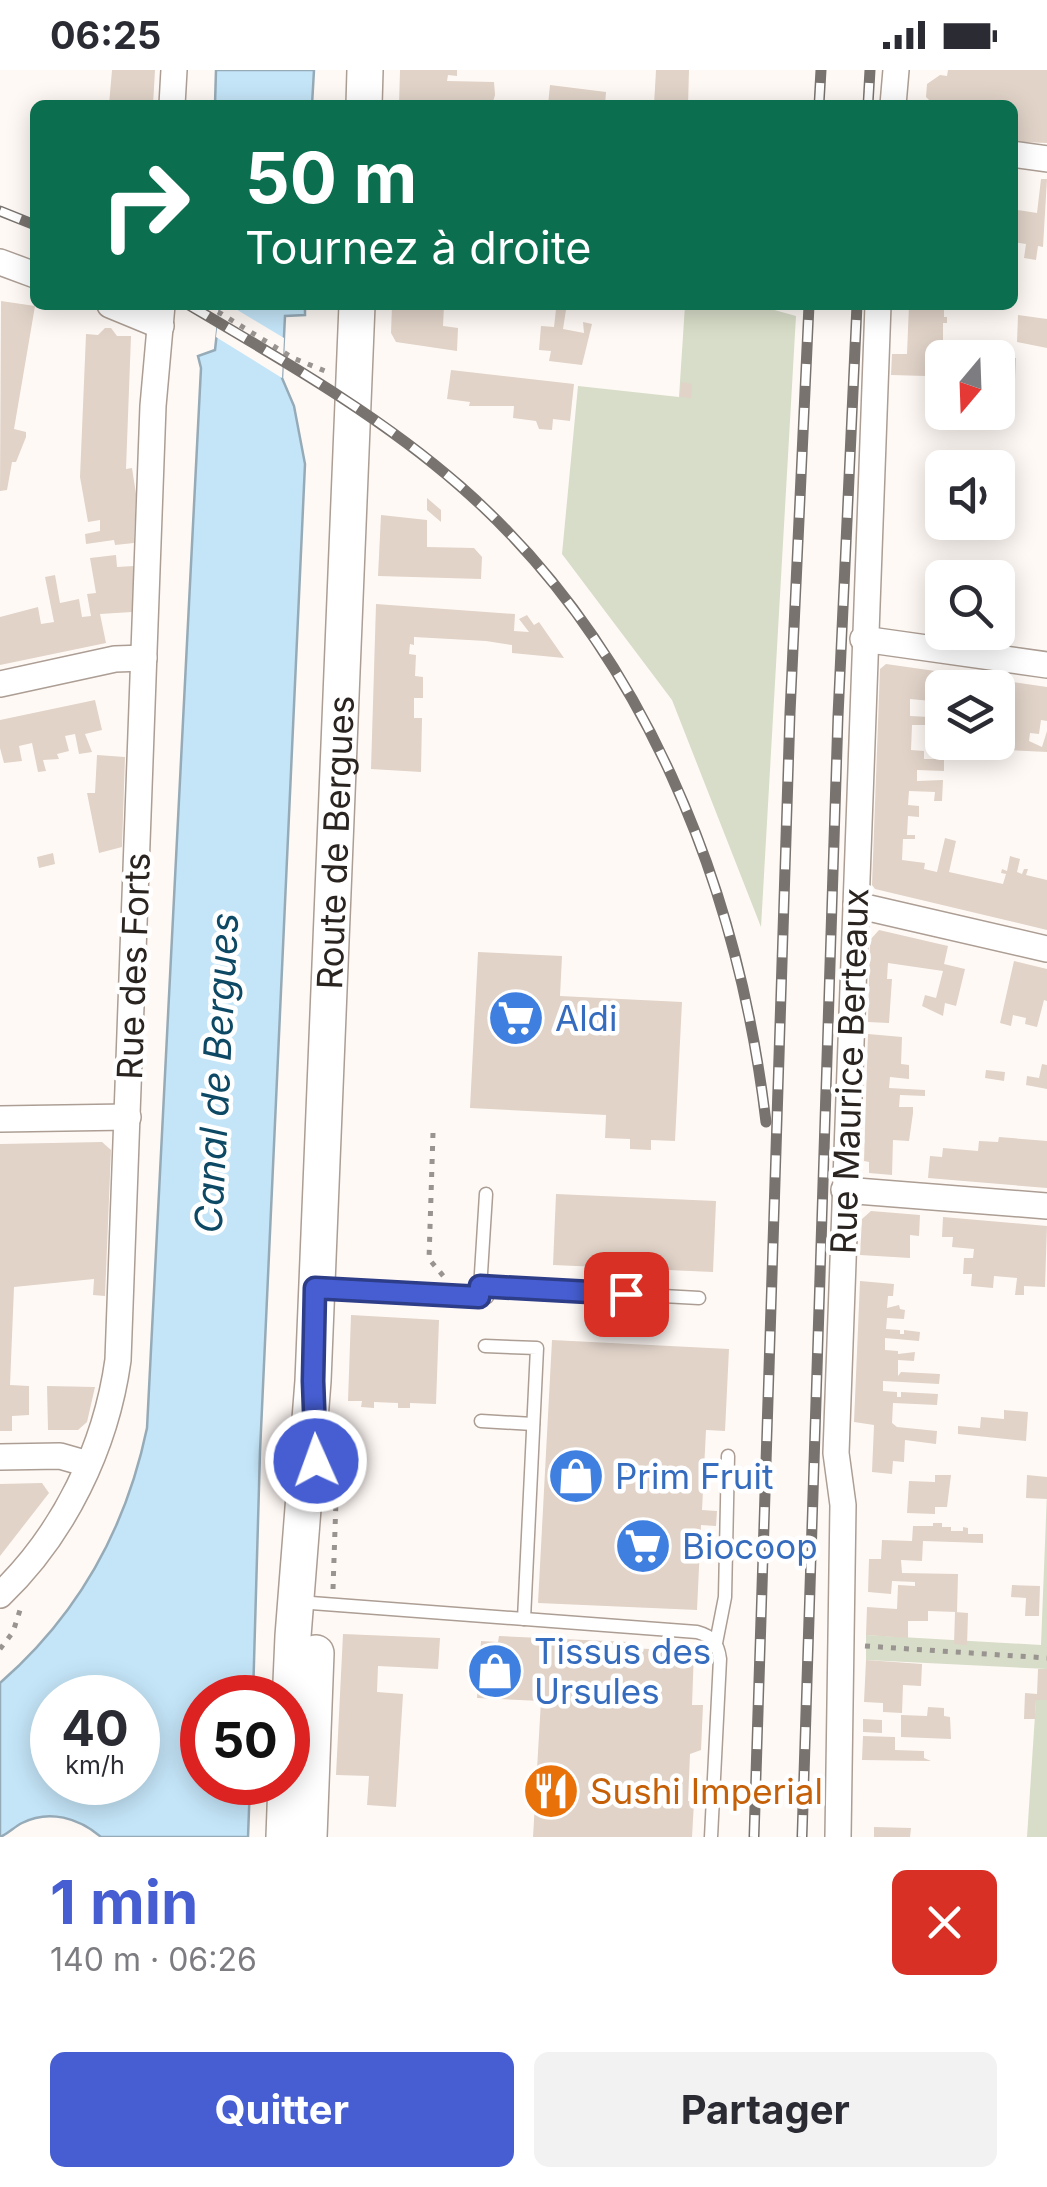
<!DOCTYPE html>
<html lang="fr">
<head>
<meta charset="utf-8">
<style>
	body { margin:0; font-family:Inter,sans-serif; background:#f2f2f3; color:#2b2b33; height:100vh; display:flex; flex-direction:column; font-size:38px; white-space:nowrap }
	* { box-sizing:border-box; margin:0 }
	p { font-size:32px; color:#7c7c81 }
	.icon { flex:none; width:55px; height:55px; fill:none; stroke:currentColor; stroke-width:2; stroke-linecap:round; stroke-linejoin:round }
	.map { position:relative; height:1767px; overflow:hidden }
	.sheet { display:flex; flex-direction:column; background:#fff; flex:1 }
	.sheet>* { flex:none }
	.top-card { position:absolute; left:30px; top:30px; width:988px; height:210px; border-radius:15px; box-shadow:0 5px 25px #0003; background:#0b6e4f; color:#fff; overflow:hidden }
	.needle { width:65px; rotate:199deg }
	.tools { position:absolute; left:925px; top:270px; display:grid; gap:20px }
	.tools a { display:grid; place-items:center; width:90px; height:90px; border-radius:15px; background:#fff; box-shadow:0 5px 25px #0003; font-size:50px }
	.speed { position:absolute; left:30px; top:1605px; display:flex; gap:20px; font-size:50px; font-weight:700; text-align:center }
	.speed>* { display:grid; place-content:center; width:130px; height:130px; border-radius:50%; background:#fff; box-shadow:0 5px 25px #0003; line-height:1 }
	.speed small { font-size:25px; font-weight:400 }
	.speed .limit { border:15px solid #d22; background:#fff; color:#111 }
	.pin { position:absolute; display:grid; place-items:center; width:85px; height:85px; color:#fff; margin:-42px; border-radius:20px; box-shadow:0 5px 15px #0006 }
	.me { position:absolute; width:110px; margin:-55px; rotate:358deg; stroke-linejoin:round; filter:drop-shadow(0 0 8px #0008) }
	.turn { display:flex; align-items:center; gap:35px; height:210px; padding:0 50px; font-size:45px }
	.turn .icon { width:130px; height:130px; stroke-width:2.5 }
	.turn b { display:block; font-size:70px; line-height:85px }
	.round { display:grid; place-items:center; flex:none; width:105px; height:105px; border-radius:15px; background:#f2f2f3 }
	.summary { display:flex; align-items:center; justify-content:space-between; height:170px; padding:0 50px }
	h1 { font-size:60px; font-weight:700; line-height:75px; color:#465ed2 }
	.cta { display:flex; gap:20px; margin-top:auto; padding:20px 50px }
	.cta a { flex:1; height:115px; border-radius:15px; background:#465ed2; color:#fff; font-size:40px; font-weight:700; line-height:115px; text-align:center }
	.cta a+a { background:#f2f2f3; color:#2b2b33 }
	.status { display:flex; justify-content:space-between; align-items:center; height:70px; padding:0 50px; background:#fff; direction:ltr }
	.status svg { height:28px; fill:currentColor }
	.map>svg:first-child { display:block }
	.green { fill:#d7ddc8 }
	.water { fill:#c4e5f8; stroke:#96abb8; stroke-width:2.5; fill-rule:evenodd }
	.pier { fill:#fff9f5 }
	.building { fill:#e1d3c8; fill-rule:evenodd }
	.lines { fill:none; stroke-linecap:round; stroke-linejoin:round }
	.lane-casing { stroke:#ac9e94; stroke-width:15 }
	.street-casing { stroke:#ac9e94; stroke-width:28 }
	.secondary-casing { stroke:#ac9e94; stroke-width:38 }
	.path { stroke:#9a9491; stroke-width:5; stroke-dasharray:5 8; stroke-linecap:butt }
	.lane { stroke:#fff; stroke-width:12 }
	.street { stroke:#fff; stroke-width:25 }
	.secondary { stroke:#fff; stroke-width:35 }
	.rail-casing { stroke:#79736f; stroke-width:11 }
	.rail { stroke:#fff; stroke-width:8; stroke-dasharray:22; stroke-linecap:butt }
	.route-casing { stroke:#2e3d88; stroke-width:25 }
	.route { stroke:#465ed2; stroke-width:18 }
	.labels { text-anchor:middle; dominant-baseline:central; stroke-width:9; stroke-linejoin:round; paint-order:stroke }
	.street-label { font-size:35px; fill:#2a2421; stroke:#fff }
	.shop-label { font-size:35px; fill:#366cbe; stroke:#fff; text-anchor:start }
	.food-label { font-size:35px; fill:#c56008; stroke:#fff; text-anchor:start }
	.water-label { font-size:38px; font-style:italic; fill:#0d4964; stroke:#fff }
</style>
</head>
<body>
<div class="status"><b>06:25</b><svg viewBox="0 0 49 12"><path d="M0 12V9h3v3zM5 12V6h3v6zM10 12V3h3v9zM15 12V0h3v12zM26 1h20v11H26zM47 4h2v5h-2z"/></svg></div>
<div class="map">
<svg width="1047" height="1767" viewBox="0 0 1047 1767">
	<rect width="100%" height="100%" fill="#fff9f5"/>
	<g class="green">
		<polygon points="685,235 757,235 796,246 761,857 672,630 562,484 578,316 679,327"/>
		<polygon points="1047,1422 1047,1599 866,1590 866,1565 1041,1575"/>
		<polygon points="1036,1630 1047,1630 1047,1767 1027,1767"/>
	</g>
	<g class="water">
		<polygon points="216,0 314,0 312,35 215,35"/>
		<path d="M220,235H305V245L285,246L282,308L294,336L305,394L260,1382L253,1627L202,1628V1712L250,1713L248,1767H101C79,1748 49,1739 22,1753C14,1757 8,1764 0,1767V1613C78,1545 126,1459 147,1358L201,298L198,286L215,280ZM52,1628H138V1712H52Z"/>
	</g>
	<polygon class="pier" points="220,235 229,235 284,268 282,308 216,267"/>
	<g class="building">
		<polygon points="112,0 155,0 153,35 109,35"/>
		<polygon points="400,0 457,0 457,6 448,5 447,11 494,12 495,25 492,35 399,35"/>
		<polygon points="656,0 689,0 688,35 654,35"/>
		<polygon points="948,0 1047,0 1047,73 1021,72 1012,68 1012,35 934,35 926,27 927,14 940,5 947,6"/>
		<polygon points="550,15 606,22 605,35 548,35"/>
		<polygon points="1041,109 1047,109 1043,177 1038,176 1036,190 1024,188 1026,174 1012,172 1012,139 1037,143"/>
		<polygon points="1,231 35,236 14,359 26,362 26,367 16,392 12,392 7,420 0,421"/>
		<polygon points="392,235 444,235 443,256 458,258 457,281 396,272 391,263"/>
		<polygon points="909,235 944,235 944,247 947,247 947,253 943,253 943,279 949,280 948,288 942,288 942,296 926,294 926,306 891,305 892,284 907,284"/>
		<polygon points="556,239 566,240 563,259 584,263 583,252 592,254 582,295 549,291 551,281 539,280 541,256 554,257"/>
		<polygon points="1018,245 1047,249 1047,278 1017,272"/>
		<polygon points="105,258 111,258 117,266 131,266 126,399 132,398 136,424 134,473 115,475 114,470 86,474 85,464 100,461 100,450 88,452 80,407 86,264 98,265"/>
		<polygon points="998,288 1016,288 1015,309 998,309"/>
		<polygon points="451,300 574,314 570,351 553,349 552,360 539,359 536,351 513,348 514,336 469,336 470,332 447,329"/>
		<polygon points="681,312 692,314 691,328 680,327"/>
		<polygon points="427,428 441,440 441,452 427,440"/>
		<polygon points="381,445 427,450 427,477 474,478 482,487 481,509 378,506"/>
		<polygon points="116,485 117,497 134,496 132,542 100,544 106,573 0,595 0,547 38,537 41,554 54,552 45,507 55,505 60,533 79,529 82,547 91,546 87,524 96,523 90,488"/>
		<polygon points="376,534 515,544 514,561 529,562 519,549 527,545 534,555 539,552 564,588 512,583 512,575 486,571 414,567 414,575 410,574 409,584 416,585 415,606 423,607 423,628 414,628 414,648 422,648 421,702 371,699"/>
		<path d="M886,594L1047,617V651L1041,650L1039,664L1030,663L1029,671L1042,677L1047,661V682L1008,680L1013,646L998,643V618H942L940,649L934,648L928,655H912L911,680L924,681V689H944V701L917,700V711L943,710L942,731H934L935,722L909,721L908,735L919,736V747L908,746L907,765H915V769H903L902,790L925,793L924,799L937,802L945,768L956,771L949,802L1003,814L1006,804L1001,803L1002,799L1007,801L1010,786L1020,789L1017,802L1022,804L1024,799H1028L1026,805L1047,810V860L875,819L872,815L880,599ZM910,629L931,631L929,647L910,646Z"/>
		<polygon points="95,630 102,660 85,664 92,682 79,684 75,664 65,666 69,681 57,684 59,689 43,690 46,701 38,702 32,673 19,676 22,691 4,693 0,678 0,650"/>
		<polygon points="939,656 942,656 942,672 947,672 945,684 940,684 940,678 935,677"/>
		<polygon points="97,685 125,687 122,777 99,783 87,723 95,723"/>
		<polygon points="53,783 55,794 39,798 37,787"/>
		<polygon points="879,860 948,876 944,894 965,899 956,936 945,933 943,946 922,936 925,925 936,928 943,901 888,893 887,909 892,909 889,953 868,952 870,870"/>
		<polygon points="478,882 562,886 560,926 682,932 675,1071 651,1070 651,1080 630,1079 630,1069 605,1068 606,1045 470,1038"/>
		<polygon points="1014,891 1047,899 1047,931 1044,930 1037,957 1025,954 1026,948 1013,945 1011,956 1000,953"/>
		<polygon points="868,964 902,967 901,994 909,995 909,1009 890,1007 889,1018 925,1020 925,1026 900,1025 899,1037 913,1037 913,1043 909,1071 893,1070 892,1105 869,1103 869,1092 864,1091"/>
		<polygon points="1042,994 1047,995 1047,1019 1026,1015 1027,1006 1039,1008"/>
		<polygon points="986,1000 1005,1002 1004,1011 985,1008"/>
		<polygon points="999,1067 1047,1071 1047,1118 928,1108 930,1086 942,1087 943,1078 978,1081 979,1071 998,1072"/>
		<polygon points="102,1072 111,1080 105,1226 93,1225 94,1209 14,1217 10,1315 29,1316 29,1345 12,1346 12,1361 0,1361 0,1074"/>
		<polygon points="556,1124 716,1131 713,1202 553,1195"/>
		<polygon points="871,1141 920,1145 919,1166 910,1165 910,1188 860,1185 862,1149"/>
		<polygon points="943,1147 1047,1156 1045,1217 1024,1216 1024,1225 1015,1225 1017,1208 994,1206 993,1218 971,1216 972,1204 963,1204 964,1188 973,1188 974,1179 952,1177 953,1167 942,1167"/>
		<polygon points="860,1211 894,1214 893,1226 888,1226 887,1238 899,1235 900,1239 905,1240 904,1249 887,1248 886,1259 900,1260 900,1264 904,1264 904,1260 920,1262 919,1271 885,1268 885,1280 898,1281 898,1284 915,1282 914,1291 898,1290 898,1306 901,1302 940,1304 939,1314 883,1311 883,1321 897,1322 897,1327 901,1327 901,1322 938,1324 937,1335 893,1333 892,1353 897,1357 937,1361 936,1374 905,1370 904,1392 893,1391 892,1404 872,1402 874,1355 854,1352"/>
		<polygon points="351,1245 439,1250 436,1334 410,1333 410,1338 398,1338 398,1333 374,1332 374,1338 361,1337 362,1331 348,1331"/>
		<polygon points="552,1270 729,1279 725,1361 706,1360 702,1440 717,1441 716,1456 701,1455 697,1540 538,1533"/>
		<polygon points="47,1316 95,1317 87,1352 78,1360 48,1360"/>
		<polygon points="1004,1340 1028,1342 1026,1371 958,1364 958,1356 980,1358 981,1347 1004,1349"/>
		<polygon points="935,1405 951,1405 947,1437 935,1437 935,1444 907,1443 909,1411 935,1412"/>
		<polygon points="1027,1405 1047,1407 1047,1429 1026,1428"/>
		<polygon points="42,1413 49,1423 0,1486 0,1414"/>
		<polygon points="933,1453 942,1453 942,1457 951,1457 951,1461 963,1461 963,1457 968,1458 968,1464 983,1464 983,1473 923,1471 922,1491 901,1490 902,1503 958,1504 957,1542 928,1541 928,1551 908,1551 908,1568 866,1565 867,1537 897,1539 898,1515 915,1516 915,1512 892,1511 891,1524 868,1522 869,1489 881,1489 882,1470 912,1471 913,1456 933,1456"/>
		<polygon points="1012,1515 1040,1516 1039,1546 1025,1546 1026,1528 1011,1527"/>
		<polygon points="955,1542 968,1543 967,1575 954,1574"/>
		<polygon points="343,1564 440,1568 438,1599 378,1596 377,1622 403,1624 396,1737 367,1735 369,1706 336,1705"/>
		<polygon points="499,1566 629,1572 629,1578 694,1581 692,1635 703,1635 701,1680 690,1684 688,1731 694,1732 692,1767 533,1767 541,1631 477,1628 481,1571 498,1572"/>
		<polygon points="866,1590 922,1594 921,1616 903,1615 902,1643 883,1642 883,1633 864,1632"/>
		<polygon points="1038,1599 1047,1599 1047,1630 1036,1630 1035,1649 1024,1649 1025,1623 1037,1624"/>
		<polygon points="928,1637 944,1638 944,1646 950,1647 951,1669 901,1667 901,1645 927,1646"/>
		<polygon points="863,1649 882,1650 882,1663 863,1662"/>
		<polygon points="863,1666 895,1667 895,1680 924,1681 924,1688 931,1691 862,1690"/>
		<polygon points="874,1757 911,1758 910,1767 874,1767"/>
	</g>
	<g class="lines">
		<g class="lane-casing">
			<g id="lane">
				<polyline points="480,1216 699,1228"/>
				<polyline points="320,1218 487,1227"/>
				<polyline points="480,1219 486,1124"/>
				<polyline points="485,1276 537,1278 524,1549"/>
				<polyline points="481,1351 533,1354"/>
				<path d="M298,1532L697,1562C712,1566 718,1573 720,1589L711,1767"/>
				<polyline points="716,1573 725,1527 728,1386"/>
			</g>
		</g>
		<g class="street-casing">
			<g id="street">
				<polyline points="172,35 174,0"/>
				<polyline points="893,35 896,0"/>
				<polyline points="1012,84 1047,89"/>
				<polyline points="0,192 35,205"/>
				<polyline points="110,235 161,256"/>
				<polyline points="863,569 1047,595"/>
				<polyline points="0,614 115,589 144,588"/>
				<polyline points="856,835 1047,879"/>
				<polyline points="0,1049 128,1047"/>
				<polyline points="844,1120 1047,1136"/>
				<polyline points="0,1387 60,1386 88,1394"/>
				<path d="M0,1525C64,1464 106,1377 118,1290L153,336L162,235"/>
				<polyline points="838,1767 843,1435 836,1383 878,235"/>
			</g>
		</g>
		<g class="secondary-casing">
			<g id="secondary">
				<polyline points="364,35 365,0"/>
				<path id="s1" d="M288,1681L293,1566L313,1311L357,235"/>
				<polyline points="284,1767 286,1712"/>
				<polyline points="309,1767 316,1583"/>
			</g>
		</g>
		<g class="path">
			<polyline points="207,235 293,288 325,301"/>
			<polyline points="433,1063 429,1189 445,1208"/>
			<polyline points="333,1519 336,1430"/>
			<polyline points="865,1576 1047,1588"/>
			<polyline points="0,1579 13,1562 20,1540"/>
		</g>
		<use href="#lane" class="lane"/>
		<use href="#street" class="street"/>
		<use href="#secondary" class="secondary"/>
		<g class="rail-casing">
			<g id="rail">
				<polyline points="819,35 821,0"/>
				<polyline points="868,35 870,0"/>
				<polyline points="0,141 35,155"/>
				<path d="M189,235C282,290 379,345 460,416C643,576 738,815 766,1052"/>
				<polyline points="754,1767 790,643 809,235"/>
				<polyline points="802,1767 838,646 857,235"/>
			</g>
		</g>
		<use href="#rail" class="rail"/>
	</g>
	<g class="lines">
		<g class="route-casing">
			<polyline id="route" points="316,1391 313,1311 315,1218 479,1227 480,1216 626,1224"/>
		</g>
		<use href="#route" class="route"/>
	</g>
	<defs>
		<g id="supermarket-disc" transform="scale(2.875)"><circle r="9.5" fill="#3f7fe0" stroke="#fff"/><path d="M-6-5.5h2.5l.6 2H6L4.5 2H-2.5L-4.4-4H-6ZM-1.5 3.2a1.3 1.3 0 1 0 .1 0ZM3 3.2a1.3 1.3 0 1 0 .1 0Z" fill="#fff"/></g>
		<g id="shop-disc" transform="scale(2.875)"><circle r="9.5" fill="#3f7fe0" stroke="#fff"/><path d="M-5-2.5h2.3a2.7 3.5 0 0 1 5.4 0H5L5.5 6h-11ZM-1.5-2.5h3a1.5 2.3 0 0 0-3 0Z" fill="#fff"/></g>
		<g id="restaurant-disc" transform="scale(2.875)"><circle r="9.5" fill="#e8710a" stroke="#fff"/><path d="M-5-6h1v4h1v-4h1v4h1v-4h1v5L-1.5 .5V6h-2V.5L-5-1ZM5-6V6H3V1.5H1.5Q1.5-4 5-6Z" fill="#fff"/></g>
	</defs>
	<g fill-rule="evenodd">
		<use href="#supermarket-disc" x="516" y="948"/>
		<use href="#shop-disc" x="576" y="1406"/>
		<use href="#supermarket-disc" x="643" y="1476"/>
		<use href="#shop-disc" x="495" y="1601"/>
		<use href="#restaurant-disc" x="551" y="1721"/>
	</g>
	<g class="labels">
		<g class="street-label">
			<text stroke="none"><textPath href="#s1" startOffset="910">Route de Bergues</textPath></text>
			<text transform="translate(133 896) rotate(-88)">Rue des Forts</text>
			<text transform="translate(849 1001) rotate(-88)">Rue Maurice Berteaux</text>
		</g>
		<g class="shop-label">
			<text x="555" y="948">Aldi</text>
			<text x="615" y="1406">Prim Fruit</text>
			<text x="682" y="1476">Biocoop</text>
			<text x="534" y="1581">Tissus des<tspan x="534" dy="40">Ursules</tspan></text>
		</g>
		<g class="food-label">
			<text x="590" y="1721">Sushi Imperial</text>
		</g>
		<g class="water-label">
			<text transform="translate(216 1003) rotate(-87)">Canal de Bergues</text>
		</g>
	</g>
</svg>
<div class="tools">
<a><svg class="needle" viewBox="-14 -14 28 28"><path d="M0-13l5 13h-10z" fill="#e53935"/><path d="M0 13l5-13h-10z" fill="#7c7c81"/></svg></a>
<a><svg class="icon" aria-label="sound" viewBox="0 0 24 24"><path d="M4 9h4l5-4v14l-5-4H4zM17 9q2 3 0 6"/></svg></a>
<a><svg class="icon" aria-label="search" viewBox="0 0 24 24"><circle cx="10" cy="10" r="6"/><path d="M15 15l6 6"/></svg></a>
<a><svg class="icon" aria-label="layers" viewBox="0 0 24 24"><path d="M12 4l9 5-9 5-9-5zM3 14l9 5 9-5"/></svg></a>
</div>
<div class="speed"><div>40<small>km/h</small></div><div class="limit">50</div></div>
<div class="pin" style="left:626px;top:1224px;background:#d93025"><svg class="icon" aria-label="arrive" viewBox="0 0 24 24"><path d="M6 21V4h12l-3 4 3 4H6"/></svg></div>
<svg class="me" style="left:316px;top:1391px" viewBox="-20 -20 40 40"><circle r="17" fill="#465ed2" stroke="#fff" stroke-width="3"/><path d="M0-11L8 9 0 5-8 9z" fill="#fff"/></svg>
<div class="top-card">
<div class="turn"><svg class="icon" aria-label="right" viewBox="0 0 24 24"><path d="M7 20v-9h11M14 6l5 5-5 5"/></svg><div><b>50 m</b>Tournez à droite</div></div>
</div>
</div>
<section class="sheet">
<div class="summary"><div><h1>1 min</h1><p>140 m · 06:26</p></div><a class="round" style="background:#d93025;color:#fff"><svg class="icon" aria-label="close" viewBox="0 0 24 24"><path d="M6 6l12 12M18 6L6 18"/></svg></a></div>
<div class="cta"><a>Quitter</a><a>Partager</a></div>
</section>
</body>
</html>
